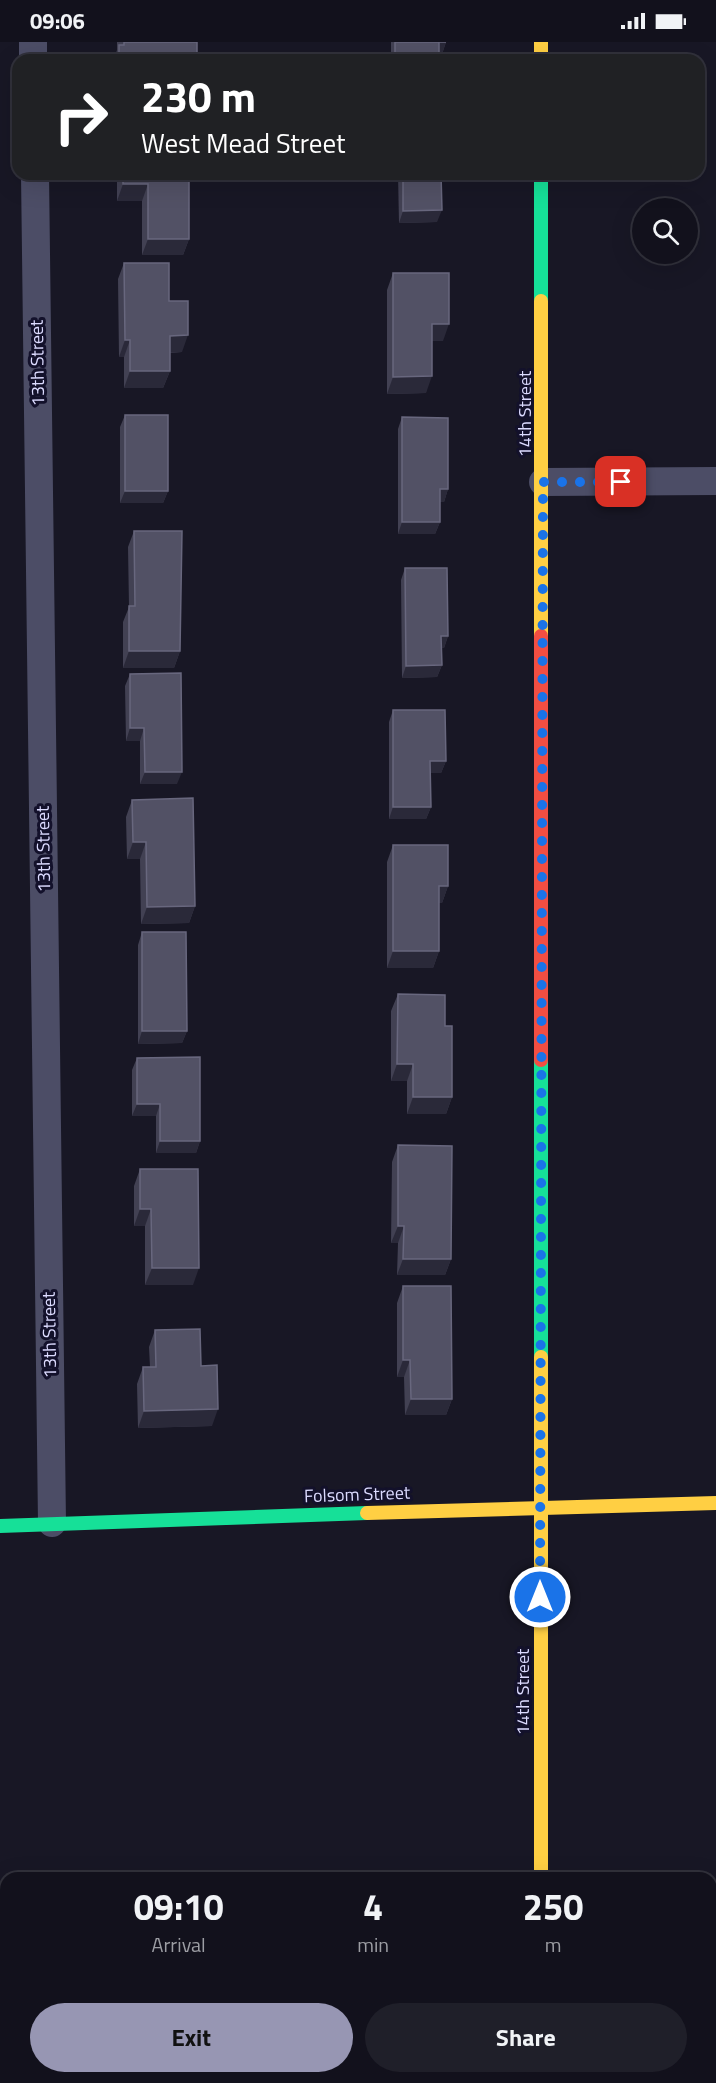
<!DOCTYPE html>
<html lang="en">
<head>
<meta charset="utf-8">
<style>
	body { margin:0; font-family:"Titillium Web",sans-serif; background:#1f1f29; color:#f1f3f6; height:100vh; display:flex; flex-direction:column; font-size:22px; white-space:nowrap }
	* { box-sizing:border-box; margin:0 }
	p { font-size:20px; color:#9c9da3 }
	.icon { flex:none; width:33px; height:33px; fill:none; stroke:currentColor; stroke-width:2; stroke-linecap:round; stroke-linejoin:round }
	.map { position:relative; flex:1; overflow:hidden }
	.drawer { position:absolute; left:0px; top:1830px; width:717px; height:212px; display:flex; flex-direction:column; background:#12111c; border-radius:18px 18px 0 0; box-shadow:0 6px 24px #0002,0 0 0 2px #31313b }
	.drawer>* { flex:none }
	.hud { position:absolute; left:12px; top:12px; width:693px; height:126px; border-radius:18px; box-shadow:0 6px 24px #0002,0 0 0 2px #31313b; background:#202124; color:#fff; overflow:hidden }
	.fabs { position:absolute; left:632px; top:156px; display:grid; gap:12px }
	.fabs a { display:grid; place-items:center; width:66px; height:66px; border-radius:50%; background:#12111c; box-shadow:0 6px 24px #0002,0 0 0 2px #31313b; font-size:30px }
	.pin { position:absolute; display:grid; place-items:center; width:51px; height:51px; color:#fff; margin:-26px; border-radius:12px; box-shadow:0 3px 9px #0006 }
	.me { position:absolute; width:66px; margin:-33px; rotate:0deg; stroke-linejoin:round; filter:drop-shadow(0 0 4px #0008) }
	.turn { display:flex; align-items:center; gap:21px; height:126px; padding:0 30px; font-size:27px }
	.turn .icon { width:78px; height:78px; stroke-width:2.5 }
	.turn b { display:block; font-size:42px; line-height:51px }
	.eta { display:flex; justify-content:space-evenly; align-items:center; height:102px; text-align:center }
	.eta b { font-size:36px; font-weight:700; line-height:42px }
	.cta { display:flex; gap:12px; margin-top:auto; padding:12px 30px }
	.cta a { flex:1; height:69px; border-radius:36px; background:#9796b3; color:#111; font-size:24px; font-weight:700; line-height:69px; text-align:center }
	.cta a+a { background:#1f1f29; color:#f1f3f6 }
	.status { display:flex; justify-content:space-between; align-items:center; height:42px; padding:0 30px; background:#12111c; direction:ltr }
	.status svg { height:16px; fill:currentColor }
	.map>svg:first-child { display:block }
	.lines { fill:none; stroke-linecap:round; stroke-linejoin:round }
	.street { stroke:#4c4d66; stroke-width:28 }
	.fast { stroke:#16e098; stroke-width:14 }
	.slow { stroke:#ffcf43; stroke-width:14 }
	.jam { stroke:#f24e42; stroke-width:14 }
	.wall { fill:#424153 }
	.shaded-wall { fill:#2a2939 }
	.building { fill:#525165; stroke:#68677e; stroke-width:1.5 }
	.route { stroke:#1a73e8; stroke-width:10; stroke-dasharray:0 18 }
	.labels { text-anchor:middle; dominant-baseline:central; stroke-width:6; stroke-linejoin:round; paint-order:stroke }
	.street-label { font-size:18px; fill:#dcdbff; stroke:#13112b }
</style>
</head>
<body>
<div class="status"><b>09:06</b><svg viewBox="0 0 49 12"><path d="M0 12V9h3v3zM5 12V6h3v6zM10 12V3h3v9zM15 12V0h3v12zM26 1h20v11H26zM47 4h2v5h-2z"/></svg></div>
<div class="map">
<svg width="716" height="2041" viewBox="0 0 716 2041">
	<rect width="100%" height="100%" fill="#181725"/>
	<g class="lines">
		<g class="street">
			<polyline points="33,0 33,18"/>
			<polyline points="35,132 52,1481"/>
			<polyline points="543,440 716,439"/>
		</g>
		<g class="fast">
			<polyline points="541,132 541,259"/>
			<polyline points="541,1018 541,1315"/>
			<polyline points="0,1484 367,1471"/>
		</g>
		<g class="slow">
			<polyline points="541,0 541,18"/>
			<polyline points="541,259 541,594"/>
			<polyline points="541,1315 541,1836"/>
			<polyline points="367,1471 716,1461"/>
		</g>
		<g class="jam">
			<polyline points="541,594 541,1018"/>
			<polyline points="541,2036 541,2041"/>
		</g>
	</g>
	<g class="wall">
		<polygon points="117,0 197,0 197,18 114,18 117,8"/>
		<polygon points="391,0 446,0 442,12 439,12 439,18 391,18"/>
		<polygon points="117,132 189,132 189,197 183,213 142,213 142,159 117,159"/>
		<polygon points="398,132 441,132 437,180 399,181"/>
		<polygon points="124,221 169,259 182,310 170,311 170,329 163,346 124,346 124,315 119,315 118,237"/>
		<polygon points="393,231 443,299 432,299 426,351 387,352 387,248"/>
		<polygon points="125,373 168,449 163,461 120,461 120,385"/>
		<polygon points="402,375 448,447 444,460 440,460 440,480 435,492 398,492 398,387"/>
		<polygon points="134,489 180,609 174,626 123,626 123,580 129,565 128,505"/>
		<polygon points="405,526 448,594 444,606 442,606 442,623 437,635 402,636 401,538"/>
		<polygon points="130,632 177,742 140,742 140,699 126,699 125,644"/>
		<polygon points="393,668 446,719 441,731 431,731 431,765 426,777 389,777 389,680"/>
		<polygon points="132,758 195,864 189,881 141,882 140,817 127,817 126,775"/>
		<polygon points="393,803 448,844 442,861 439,861 439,909 433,926 387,926 387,820"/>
		<polygon points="142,890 187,989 182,1001 138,1002 138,903"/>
		<polygon points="398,952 445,984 452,1055 446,1072 407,1072 407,1039 391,1039 391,969"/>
		<polygon points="137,1016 200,1099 196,1111 156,1111 156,1074 132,1074 132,1028"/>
		<polygon points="398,1103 451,1217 445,1233 397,1233 398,1201 391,1201 392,1120"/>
		<polygon points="140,1127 193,1243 145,1243 145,1184 134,1184 134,1144"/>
		<polygon points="403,1244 452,1357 446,1373 405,1373 404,1335 397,1335 397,1261"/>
		<polygon points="155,1288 201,1324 212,1384 138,1386 137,1342 143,1325 150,1325 149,1305"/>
	</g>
	<g class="shaded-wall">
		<polygon points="439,0 446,0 442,12 434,12"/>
		<polygon points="123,142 148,142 142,159 117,159"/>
		<polygon points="442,168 437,180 399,181 403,169"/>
		<polygon points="148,197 189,197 183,213 142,213"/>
		<polygon points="432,282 449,282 443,299 426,299"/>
		<polygon points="188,293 182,310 163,311 170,294"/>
		<polygon points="125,298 130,298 124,315 119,315"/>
		<polygon points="130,329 170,329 163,346 124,346"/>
		<polygon points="432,334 426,351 387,352 393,335"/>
		<polygon points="440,447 448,447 444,460 435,460"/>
		<polygon points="125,449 168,449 163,461 120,461"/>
		<polygon points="402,480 440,480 435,492 398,492"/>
		<polygon points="441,594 448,594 444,606 437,606"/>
		<polygon points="129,609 180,609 174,626 123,626"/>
		<polygon points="442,623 437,635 402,636 406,624"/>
		<polygon points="130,686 144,686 140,699 126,699"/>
		<polygon points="430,719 446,719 441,731 426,731"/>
		<polygon points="145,730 182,730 177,742 140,742"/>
		<polygon points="393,765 431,765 426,777 389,777"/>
		<polygon points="133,800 146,800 140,817 127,817"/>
		<polygon points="439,844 448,844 442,861 433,861"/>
		<polygon points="195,864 189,881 141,882 147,865"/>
		<polygon points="393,909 439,909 433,926 387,926"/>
		<polygon points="142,989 187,989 182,1001 138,1002"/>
		<polygon points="397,1022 413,1022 407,1039 391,1039"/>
		<polygon points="413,1055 452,1055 446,1072 407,1072"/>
		<polygon points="137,1062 160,1062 156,1074 132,1074"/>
		<polygon points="160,1099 200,1099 196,1111 156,1111"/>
		<polygon points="140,1167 151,1167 145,1184 134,1184"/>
		<polygon points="398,1184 404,1184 398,1201 391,1201"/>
		<polygon points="403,1217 451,1217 445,1233 397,1233"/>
		<polygon points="152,1226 199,1226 193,1243 145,1243"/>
		<polygon points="403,1318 410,1318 404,1335 397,1335"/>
		<polygon points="411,1357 452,1357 446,1373 405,1373"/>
		<polygon points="218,1367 212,1384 138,1386 144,1369"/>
	</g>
	<g class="building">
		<polygon points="124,0 197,0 197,18 119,18 119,3 124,3"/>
		<polygon points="395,0 446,0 439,0 439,18 395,18"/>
		<polygon points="123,132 189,132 189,197 148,197 148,142 123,142"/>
		<polygon points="403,132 441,132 442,168 403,169"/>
		<polygon points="124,221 169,221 169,259 188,259 188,293 170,294 170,329 130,329 130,298 125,298"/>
		<polygon points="393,231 449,231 449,282 432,282 432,334 393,335"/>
		<rect x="125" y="373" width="43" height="76"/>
		<polygon points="402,375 448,376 448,447 440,447 440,480 402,480"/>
		<polygon points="134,489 182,489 180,609 129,609 129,564 135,564"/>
		<polygon points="405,526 447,526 448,594 441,594 442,623 406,624"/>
		<polygon points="181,631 182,730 145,730 144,686 130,686 130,632"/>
		<polygon points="393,668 445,668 446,719 430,719 431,765 393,765"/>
		<polygon points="193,756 195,864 147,865 146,800 133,800 132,758"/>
		<polygon points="393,803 448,803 448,844 439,844 439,909 393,909"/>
		<polygon points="142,890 186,890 187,989 142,989"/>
		<polygon points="398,952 445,953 445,984 452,984 452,1055 413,1055 413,1022 397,1022"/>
		<polygon points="200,1015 200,1099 160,1099 160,1062 137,1062 137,1016"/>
		<polygon points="398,1103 452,1104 451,1217 403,1217 404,1184 398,1184"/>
		<polygon points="140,1127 198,1127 199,1226 152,1226 151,1167 140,1167"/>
		<polygon points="403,1244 451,1244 452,1357 411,1357 410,1318 403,1318"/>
		<polygon points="200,1287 201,1324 217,1323 218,1367 144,1369 143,1325 156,1325 155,1288"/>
	</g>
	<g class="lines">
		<polyline class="route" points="540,1555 543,440 621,440"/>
	</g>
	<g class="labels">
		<g class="street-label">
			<text transform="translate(37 321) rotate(-91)">13th Street</text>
			<text transform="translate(524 372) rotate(-90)">14th Street</text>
			<text transform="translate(43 807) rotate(-91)">13th Street</text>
			<text transform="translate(49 1293) rotate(-91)">13th Street</text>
			<text transform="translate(357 1452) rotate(-2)">Folsom Street</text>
			<text transform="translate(522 1650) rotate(-90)">14th Street</text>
		</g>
	</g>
</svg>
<div class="fabs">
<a><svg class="icon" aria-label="search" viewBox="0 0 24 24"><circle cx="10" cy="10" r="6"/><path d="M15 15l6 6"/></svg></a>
</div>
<div class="pin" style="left:621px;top:440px;background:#d93025"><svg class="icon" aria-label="arrive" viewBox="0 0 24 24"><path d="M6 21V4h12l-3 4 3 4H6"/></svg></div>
<svg class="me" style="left:540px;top:1555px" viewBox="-20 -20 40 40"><circle r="17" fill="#1a73e8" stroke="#fff" stroke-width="3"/><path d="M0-11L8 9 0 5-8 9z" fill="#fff"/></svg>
<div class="hud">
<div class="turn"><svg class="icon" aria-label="right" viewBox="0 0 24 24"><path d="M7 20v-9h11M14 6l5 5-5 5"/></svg><div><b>230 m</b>West Mead Street</div></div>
</div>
<section class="drawer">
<div class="eta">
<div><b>09:10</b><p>Arrival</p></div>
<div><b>4</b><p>min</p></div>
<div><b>250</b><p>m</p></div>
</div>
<div class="cta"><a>Exit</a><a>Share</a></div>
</section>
</div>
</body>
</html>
